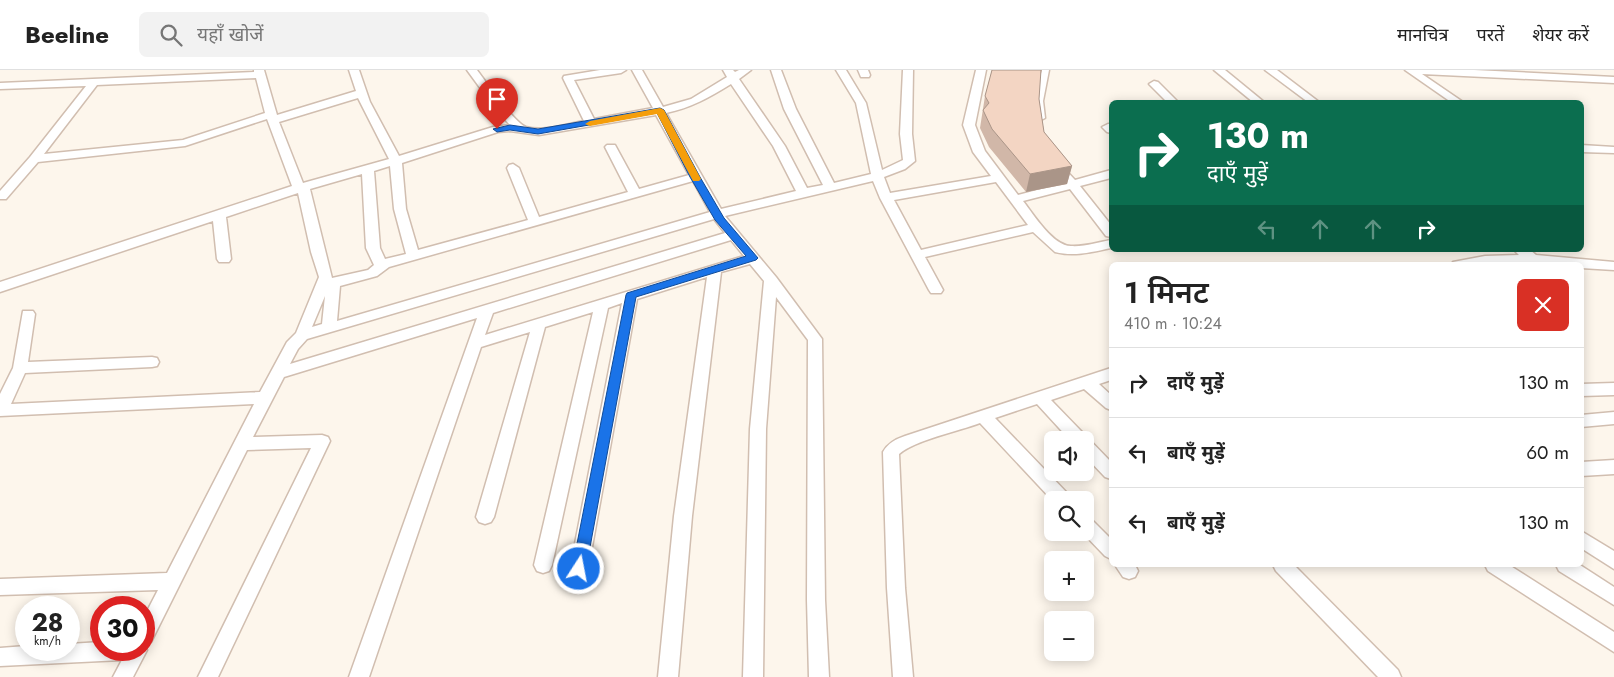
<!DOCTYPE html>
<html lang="hi">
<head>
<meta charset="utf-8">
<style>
	body { margin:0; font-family:Jost,"Noto Sans Devanagari",sans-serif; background:#f2f2f2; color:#222; height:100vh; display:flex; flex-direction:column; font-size:19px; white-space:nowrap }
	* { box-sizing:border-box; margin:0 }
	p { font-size:16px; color:#767676 }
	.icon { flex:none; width:28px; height:28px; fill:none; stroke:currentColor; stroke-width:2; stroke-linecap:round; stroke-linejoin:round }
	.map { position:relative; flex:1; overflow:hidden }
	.panel { position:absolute; left:1109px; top:192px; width:475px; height:305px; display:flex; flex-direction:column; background:#fff; border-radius:8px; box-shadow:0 2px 12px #0003 }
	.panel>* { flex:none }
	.top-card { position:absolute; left:1109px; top:30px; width:475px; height:152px; border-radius:8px; box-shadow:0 2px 12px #0003; background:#0b6e4f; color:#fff; overflow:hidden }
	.controls { position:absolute; left:1044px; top:361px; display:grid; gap:10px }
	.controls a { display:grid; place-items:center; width:50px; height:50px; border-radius:8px; background:#fff; box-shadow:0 2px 12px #0003; font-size:25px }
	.speed { position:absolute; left:15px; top:526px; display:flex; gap:10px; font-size:25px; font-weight:700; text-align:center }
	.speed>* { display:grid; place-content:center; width:65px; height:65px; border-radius:50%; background:#fff; box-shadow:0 2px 12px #0003; line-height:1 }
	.speed small { font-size:12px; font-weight:400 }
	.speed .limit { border:8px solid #d22; background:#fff; color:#111 }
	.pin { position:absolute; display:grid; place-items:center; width:42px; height:42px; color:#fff; margin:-51px -21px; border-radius:50% 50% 50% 0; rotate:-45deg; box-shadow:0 0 5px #0007 }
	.pin .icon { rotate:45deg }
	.me { position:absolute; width:55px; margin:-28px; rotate:11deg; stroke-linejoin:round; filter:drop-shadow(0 0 4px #0008) }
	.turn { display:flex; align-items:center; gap:18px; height:105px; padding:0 15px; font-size:22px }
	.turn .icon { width:65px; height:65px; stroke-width:2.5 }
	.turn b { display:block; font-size:35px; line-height:42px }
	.lanes { display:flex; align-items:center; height:48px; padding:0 15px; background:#0003; justify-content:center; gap:25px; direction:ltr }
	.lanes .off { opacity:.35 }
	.round { display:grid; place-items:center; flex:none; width:52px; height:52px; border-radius:8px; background:#f2f2f2 }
	.overview { display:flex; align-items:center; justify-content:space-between; height:85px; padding:0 15px }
	h1 { font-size:30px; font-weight:600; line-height:38px }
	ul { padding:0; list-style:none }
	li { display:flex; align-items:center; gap:15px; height:70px; padding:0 15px; border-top:1px solid #e0e0e0 }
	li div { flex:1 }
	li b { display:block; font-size:19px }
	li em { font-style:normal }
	header { display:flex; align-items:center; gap:30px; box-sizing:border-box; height:70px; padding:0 25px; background:#fff; border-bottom:1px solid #e0e0e0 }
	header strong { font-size:24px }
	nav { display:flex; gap:28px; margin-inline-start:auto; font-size:18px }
	.search { width:350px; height:45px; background:#f2f2f2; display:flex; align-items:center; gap:12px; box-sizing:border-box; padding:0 18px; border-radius:8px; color:#767676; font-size:19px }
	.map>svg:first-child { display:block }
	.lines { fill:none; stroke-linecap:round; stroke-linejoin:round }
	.minor-casing { stroke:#d1beb0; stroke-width:3 }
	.minor { fill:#fff; fill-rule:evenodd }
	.wall { fill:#d1b7a8 }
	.shaded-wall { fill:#aa9588 }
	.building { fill:#f3d5c3; stroke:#aa9588 }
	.route { fill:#1a73e8; stroke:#114b97 }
	.slow { fill:#f59e0b }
</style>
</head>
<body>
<header>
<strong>Beeline</strong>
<div class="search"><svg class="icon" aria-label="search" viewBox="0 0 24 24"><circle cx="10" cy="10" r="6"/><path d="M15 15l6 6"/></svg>यहाँ खोजें</div>
<nav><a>मानचित्र</a><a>परतें</a><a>शेयर करें</a></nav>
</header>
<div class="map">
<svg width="1614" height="607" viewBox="0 0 1614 607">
	<rect width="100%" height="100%" fill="#fdf6ec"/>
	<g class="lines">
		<g class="minor-casing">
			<g id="minor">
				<path d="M254,0H264L277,45L356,21L349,0H359L370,32L399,86L493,57L510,55L497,41L467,0H477C486,12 514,53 526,57C543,62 567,54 584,51L563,8L564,6L600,0H626L621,3L574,10L594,49L653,38L632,0H642L663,37L691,29L727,7L723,0H733L735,2L739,0H751L739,9L785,76L807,118L823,115L784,39L771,0H781L796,39L834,113L871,104L856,33L836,0H846L866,33L882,100L903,90L900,64L903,0H913L912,64L915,91L905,99L884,107L890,123L991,106L973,82L963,55L976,0H986L975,55L985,81L1018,125L1064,113L1051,99L1049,96L1051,93H1059L1075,110L1111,100V108L1080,116L1111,155V167L1106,166L1070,119L1023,131C1034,145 1053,176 1071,176C1084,177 1099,172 1111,170V178C1092,182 1074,187 1055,182L1033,162L925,187L943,220L941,223H931L929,220L880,128L873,111L725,146L776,207L822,269L825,530L829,607H809L807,530L808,270L776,227L766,359L763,607H743L750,359L764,211L750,194L721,202L692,446L678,607H658L674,446L707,207L637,229L588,499L585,505L579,507L573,505L570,499L622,233L608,238L552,495L549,501L543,503L537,501L534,495L593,242L545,257L494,447L491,452L485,454L479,452L476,447L530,262L481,277L369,607H349L477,248L284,307L253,367L322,365L328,367L330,371L218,607H198L311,378L247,380L151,572L144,575L147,580L133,607H113L122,590L0,596V578L26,576V580H69V574L101,572V580H144V547L158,520L0,525V509L167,503L254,334L0,346V324L13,298L23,241H33L35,244L28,292L152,287L157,288L159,292L157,296L152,297L25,303L11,334L260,322L287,272L296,263L319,207L311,182L298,123L226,147L231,189L229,192H219L217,189L213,151L0,222V212L292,116L267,49L185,76L38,92L6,129H0V121L30,87L86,16L0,19V13L254,2ZM256,8L265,43L183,70L44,84L97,15ZM731,14L773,76L796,121L721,139L666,43C691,38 710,27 731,14ZM358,28L389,89L303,113L279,52ZM656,45L689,105L639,119L615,75H607L605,77L628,122L539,147L519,98L513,94L509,95L507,98L528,150L418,180L406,139L402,93L498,62L510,61L539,65ZM390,96L394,139L406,184L385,189L380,178L374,101ZM362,104L366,178L374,195L368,200L332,208L310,119ZM693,111L710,142L337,251L340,216L377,206L389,197ZM996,112L1028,155L921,180L894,130ZM714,149L725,163L290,294L298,279L307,269ZM731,170L744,186L485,265L493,243ZM325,226L322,254L312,257Z"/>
				<polygon points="858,0 868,0 870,5 869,7 861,7"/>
				<polygon points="1039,0 1049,0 1043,31 1045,48 1039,51 1033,48 1033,31"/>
				<polygon points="1214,0 1225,0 1264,32 1253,32"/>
				<polygon points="1265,0 1277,0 1319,32 1308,32"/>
				<polygon points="1405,0 1474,0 1614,7 1614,13 1422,4 1463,32 1451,32"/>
				<polygon points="1154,11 1158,12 1178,32 1167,32 1149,14"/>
				<polygon points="1108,54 1111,54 1111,63 1107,62 1102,57"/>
				<polygon points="1581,75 1614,77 1614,83 1581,82"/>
				<polygon points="1514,180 1530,180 1536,185 1614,192 1614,200 1581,198 1581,195 1533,193 1451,195 1453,192 1485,186 1519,185"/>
				<path d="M1111,298V310L1099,314L1111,325V340L1106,338L1084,319L1051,330L1111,392V409L1105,407L1085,386V370H1070L1037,334L995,348L1069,425L1071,430H1052L980,353C959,361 915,370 899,384L905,518L913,607H893L887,518L883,382C888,373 896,369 905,366Z"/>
				<polygon points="1614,313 1614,325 1581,326 1581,314"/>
				<polygon points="1614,342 1614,354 1581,357 1581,345"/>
				<polygon points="1614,390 1614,404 1581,406 1581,392"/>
				<polygon points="1085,447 1091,449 1111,469 1111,489 1105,486 1082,462 1085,462"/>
				<polygon points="1581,461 1614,481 1614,499 1581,478"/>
				<polygon points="1115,495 1135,495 1138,501 1135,507 1129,509 1123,507"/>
				<polygon points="1273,495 1294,495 1398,600 1401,607 1378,607 1276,501"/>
				<polygon points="1485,495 1509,495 1614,562 1614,582 1488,501"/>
				<polygon points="1556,495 1580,495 1614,517 1614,535 1559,501"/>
			</g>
		</g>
		<use href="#minor" class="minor"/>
	</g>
	<polygon class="wall" points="992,0 1042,0 1040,7 1039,29 1044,62 1072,96 1067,114 1026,122 989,77 980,58 985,26"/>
	<polygon class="shaded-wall" points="1072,96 1067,114 1026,122 1030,104"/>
	<polygon class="building" points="992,0 1041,0 1039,29 1044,62 1072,96 1030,104 992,59 983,40 989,33 985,26"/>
	<polygon class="route" points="660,38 664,40 700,107 724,148 758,188 756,190 636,227 586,499 584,503 579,505 574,503 572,499 626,225 627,223 746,186 715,150 690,107 657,43 538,64 510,60 497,62 493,59 510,55 538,59"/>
	<polygon class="slow" points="660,38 664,40 701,109 699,111 693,111 692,109 657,44 590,56 585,54 590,51"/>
</svg>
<div class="controls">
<a><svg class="icon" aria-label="sound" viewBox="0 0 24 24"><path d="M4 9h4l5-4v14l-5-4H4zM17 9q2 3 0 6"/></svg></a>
<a><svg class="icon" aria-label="search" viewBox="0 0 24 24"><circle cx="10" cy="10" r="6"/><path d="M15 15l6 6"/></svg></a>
<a>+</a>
<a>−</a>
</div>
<div class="speed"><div>28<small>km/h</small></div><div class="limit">30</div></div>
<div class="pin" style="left:497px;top:59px;background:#d93025"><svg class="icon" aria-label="arrive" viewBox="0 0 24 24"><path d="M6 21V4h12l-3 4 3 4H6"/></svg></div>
<svg class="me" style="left:579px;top:499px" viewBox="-20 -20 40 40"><circle r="17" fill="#1a73e8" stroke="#fff" stroke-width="3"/><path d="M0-11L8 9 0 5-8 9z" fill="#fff"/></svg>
<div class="top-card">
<div class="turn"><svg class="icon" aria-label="right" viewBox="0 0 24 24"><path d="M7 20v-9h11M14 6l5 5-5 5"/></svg><div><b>130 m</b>दाएँ मुड़ें</div></div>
<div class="lanes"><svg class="icon off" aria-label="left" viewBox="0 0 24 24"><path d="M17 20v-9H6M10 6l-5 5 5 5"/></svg><svg class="icon off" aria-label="ahead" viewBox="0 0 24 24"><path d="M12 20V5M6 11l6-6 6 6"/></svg><svg class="icon off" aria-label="ahead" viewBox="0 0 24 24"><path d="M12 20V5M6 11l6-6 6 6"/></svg><svg class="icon" aria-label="right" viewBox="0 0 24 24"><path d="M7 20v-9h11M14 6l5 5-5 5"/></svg></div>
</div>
<section class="panel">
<div class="overview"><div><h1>1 मिनट</h1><p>410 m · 10:24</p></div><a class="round" style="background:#d93025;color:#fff"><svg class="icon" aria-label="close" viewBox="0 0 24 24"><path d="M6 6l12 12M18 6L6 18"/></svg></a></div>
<ul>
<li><svg class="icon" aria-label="right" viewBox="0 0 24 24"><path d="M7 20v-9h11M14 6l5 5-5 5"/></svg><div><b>दाएँ मुड़ें</b></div><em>130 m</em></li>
<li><svg class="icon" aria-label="left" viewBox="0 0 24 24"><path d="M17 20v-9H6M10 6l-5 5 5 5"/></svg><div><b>बाएँ मुड़ें</b></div><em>60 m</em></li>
<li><svg class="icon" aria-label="left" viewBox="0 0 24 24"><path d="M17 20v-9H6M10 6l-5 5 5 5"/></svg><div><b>बाएँ मुड़ें</b></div><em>130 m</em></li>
</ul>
</section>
</div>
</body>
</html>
